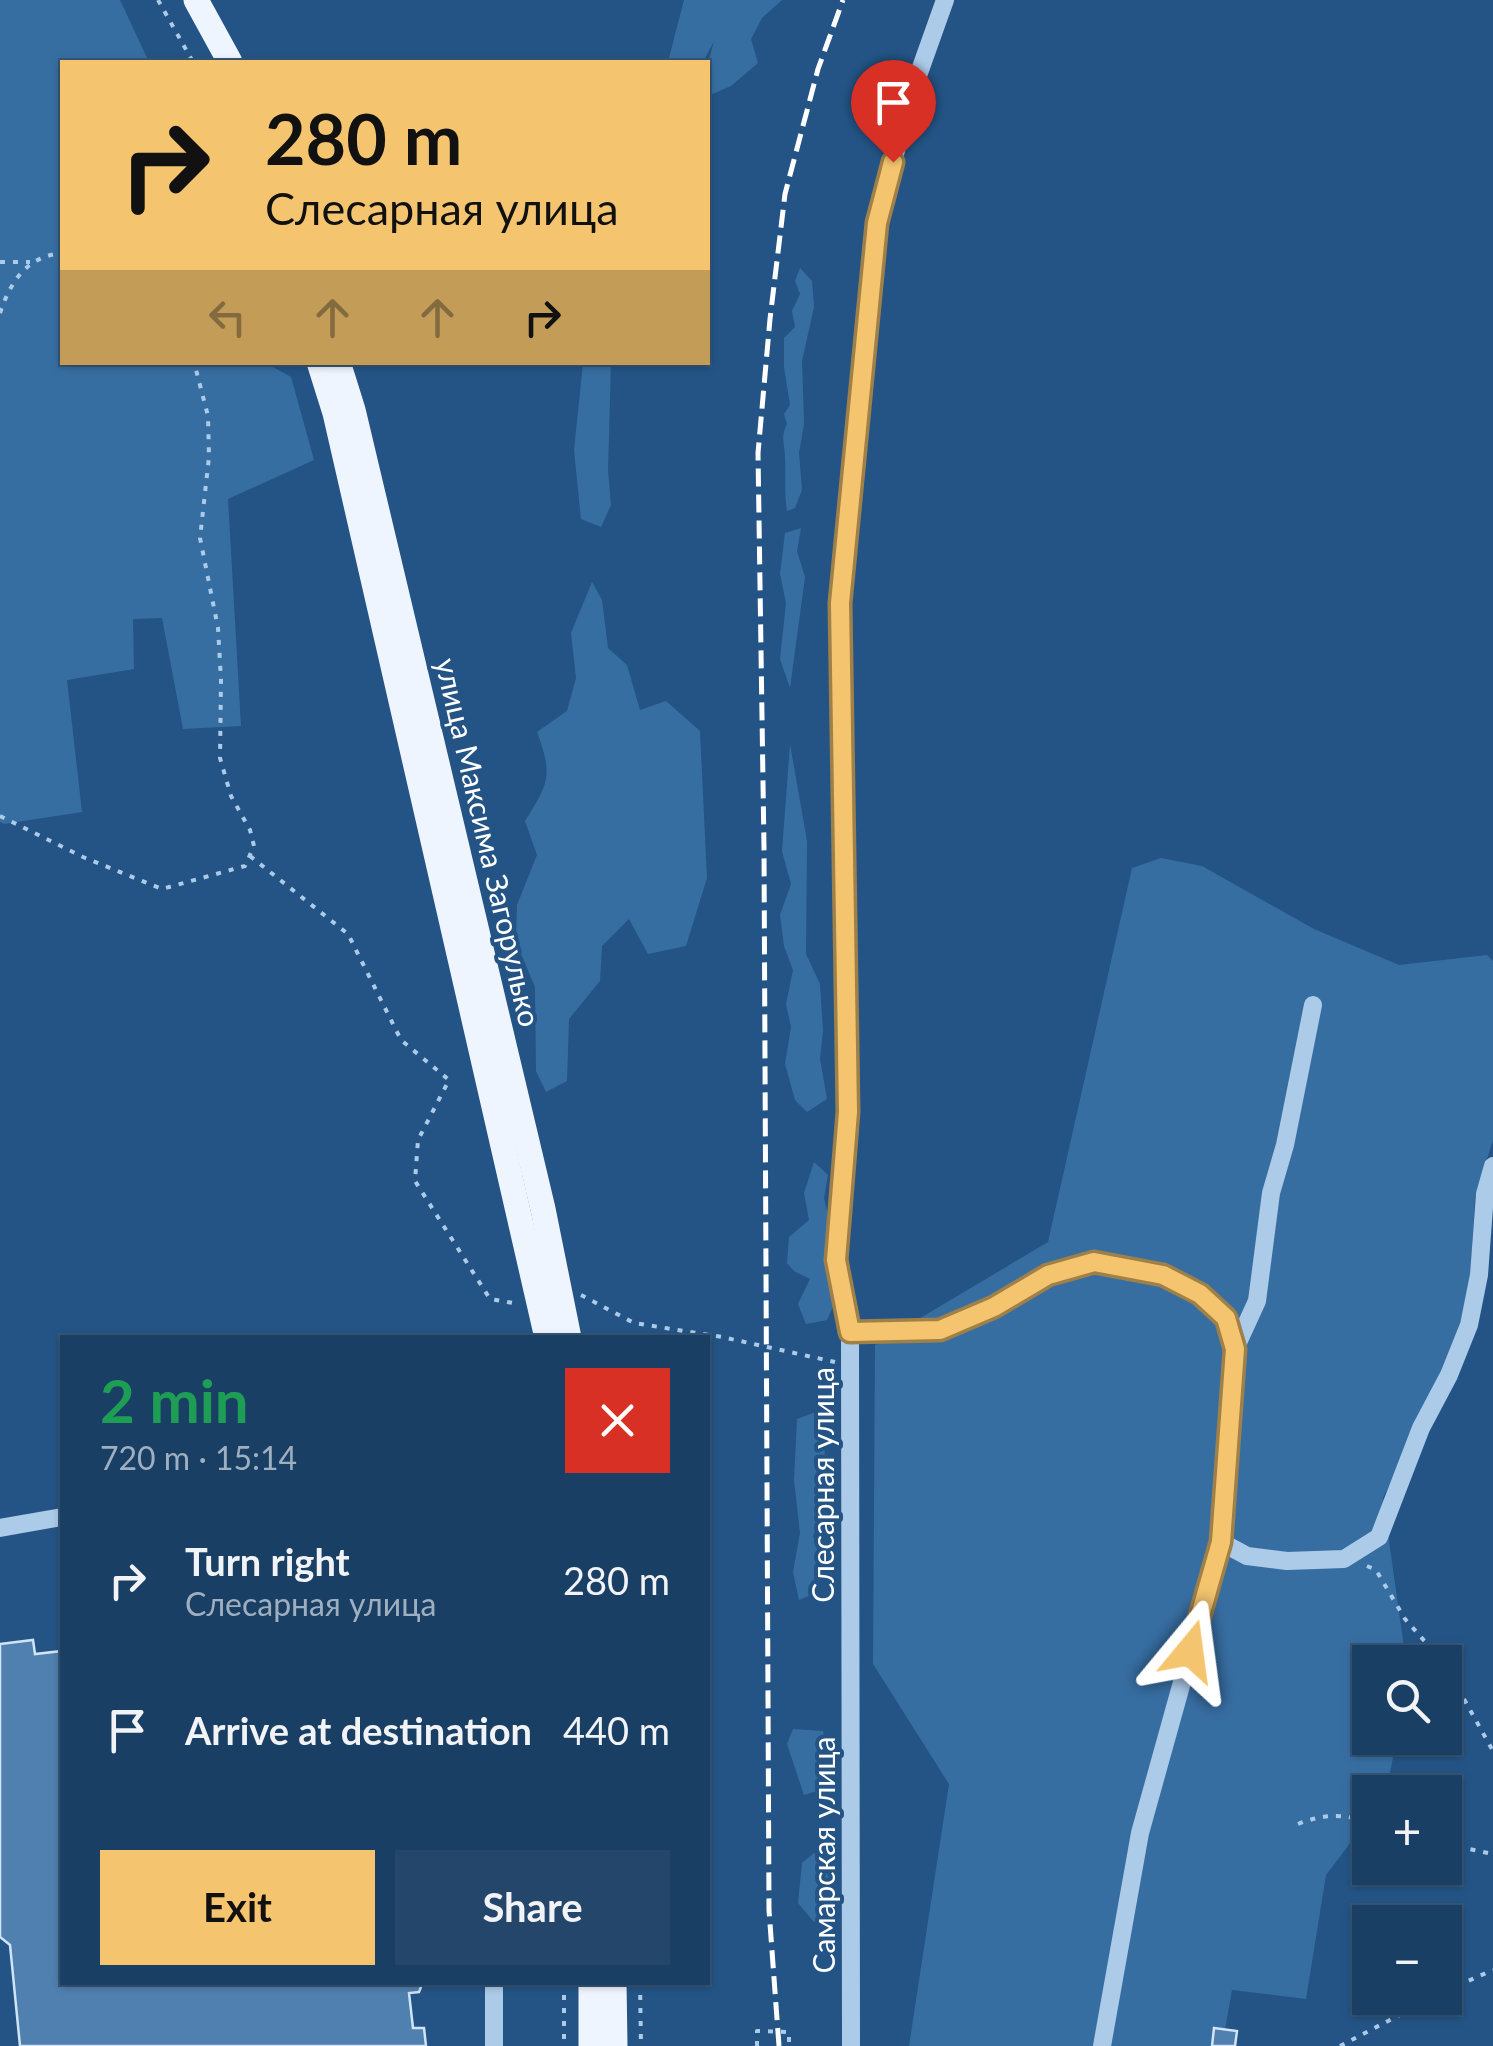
<!DOCTYPE html>
<html lang="en">
<head>
<meta charset="utf-8">
<style>
	body { margin:0; font-family:Lato,sans-serif; background:#23466a; color:#f1f3f6; height:100vh; display:flex; flex-direction:column; font-size:38px; white-space:nowrap }
	* { box-sizing:border-box; margin:0 }
	p { font-size:32px; color:#9fafbf }
	.icon { flex:none; width:55px; height:55px; fill:none; stroke:currentColor; stroke-width:2; stroke-linecap:round; stroke-linejoin:round }
	.map { position:relative; flex:1; overflow:hidden }
	.panel { position:absolute; left:60px; top:1335px; width:650px; height:650px; display:flex; flex-direction:column; background:#1a3f64; border-radius:0px; box-shadow:0 2px 8px #0004,0 0 0 2px #385878 }
	.panel>* { flex:none }
	.hud { position:absolute; left:60px; top:60px; width:650px; height:305px; border-radius:0px; box-shadow:0 2px 8px #0004,0 0 0 2px #385878; background:#f4c56e; color:#111; overflow:hidden }
	.tools { position:absolute; left:1352px; top:1645px; display:grid; gap:20px }
	.tools a { display:grid; place-items:center; width:110px; height:110px; border-radius:0px; background:#1a3f64; box-shadow:0 2px 8px #0004,0 0 0 2px #385878; font-size:50px }
	.pin { position:absolute; display:grid; place-items:center; width:85px; height:85px; color:#fff; margin:-102px -42px; border-radius:50% 50% 50% 0; rotate:-45deg; box-shadow:0 0 10px #0007 }
	.pin .icon { rotate:45deg }
	.me { position:absolute; width:110px; margin:-55px; rotate:16deg; stroke-linejoin:round; filter:drop-shadow(0 0 8px #0008) }
	.turn { display:flex; align-items:center; gap:35px; height:210px; padding:0 40px; font-size:45px }
	.turn .icon { width:130px; height:130px; stroke-width:2.5 }
	.turn b { display:block; font-size:70px; line-height:85px }
	.lanes { display:flex; align-items:center; height:95px; padding:0 40px; background:#0003; justify-content:center; gap:50px; direction:ltr }
	.lanes .off { opacity:.35 }
	.round { display:grid; place-items:center; flex:none; width:105px; height:105px; border-radius:0px; background:#23466a }
	.head { display:flex; align-items:center; justify-content:space-between; height:170px; padding:0 40px }
	h1 { font-size:60px; font-weight:700; line-height:75px; color:#1e9e55 }
	.action { display:flex; gap:20px; margin-top:auto; padding:20px 40px }
	.action a { flex:1; height:115px; border-radius:0px; background:#f4c56e; color:#111; font-size:40px; font-weight:700; line-height:115px; text-align:center }
	.action a+a { background:#23466a; color:#f1f3f6 }
	ul { padding:0; list-style:none }
	li { display:flex; align-items:center; gap:30px; height:150px; padding:0 40px }
	li div { flex:1 }
	li b { display:block; font-size:38px }
	li em { font-style:normal }
	.map>svg:first-child { display:block }
	.green { fill:#376ea2 }
	.building { fill:#5080af; stroke:#d0e4f7; stroke-width:2.5 }
	.lines { fill:none; stroke-linecap:round; stroke-linejoin:round }
	.path { stroke:#accbe9; stroke-width:4; stroke-dasharray:5 8; stroke-linecap:butt }
	.minor { stroke:#accbe9; stroke-width:18 }
	.major { stroke:#eff5fe; stroke-width:25 }
	.rail { stroke:#fff; stroke-width:5; stroke-dasharray:18 8; stroke-linecap:butt }
	.route-casing { stroke:#9f8048; stroke-width:25 }
	.route { stroke:#f4c56e; stroke-width:18 }
	.labels { text-anchor:middle; dominant-baseline:central; stroke-width:8; stroke-linejoin:round; paint-order:stroke }
	.street-label { font-size:30px; fill:#fff; stroke:#235485 }
</style>
</head>
<body>
<div class="map">
<svg width="1493" height="2046" viewBox="0 0 1493 2046">
	<rect width="100%" height="100%" fill="#235485"/>
	<g class="green">
		<polygon points="0,0 120,0 149,62 62,62 62,362 266,363 291,377 314,460 228,499 241,726 183,729 162,618 133,619 134,669 67,680 82,812 4,824 0,822"/>
		<polygon points="684,0 782,0 762,18 751,39 758,63 731,86 708,96 708,64 714,41 703,62 668,62"/>
		<path d="M800,268L812,281L814,307L802,361L804,424L799,453L802,490L795,508L787,511C784,492 786,476 785,458C785,443 780,438 787,424L784,414L790,405L784,367V338L795,327L792,311L800,294L795,281Z"/>
		<polygon points="583,363 611,363 608,470 611,505 601,527 581,519 574,450"/>
		<polygon points="801,528 797,551 805,577 790,688 780,659 786,603 780,574 785,533"/>
		<path d="M592,582L602,600L608,648L627,665L640,710L666,701L700,731L707,878L686,946L648,954L629,919L602,946L600,981L569,1019L567,1081L546,1092L536,1071L535,987L516,942L517,905L537,855L525,821C549,783 553,775 537,732L567,711L576,678L571,633Z"/>
		<polygon points="790,744 807,841 806,954 820,984 823,1031 820,1059 827,1099 807,1112 795,1100 785,1064 791,1027 786,1004 793,970 784,946 780,915 791,884 782,851"/>
		<polygon points="1161,858 1202,866 1314,929 1399,965 1487,955 1493,961 1493,1140 1475,1197 1470,1282 1454,1348 1383,1498 1406,1662 1370,1662 1370,1738 1397,1738 1386,1792 1370,1792 1370,1817 1326,1875 1306,1999 1232,1990 1222,2046 909,2046 949,1784 873,1664 875,1345 1048,1242 1132,868"/>
		<polygon points="814,1162 828,1175 824,1198 830,1223 829,1269 835,1302 827,1320 806,1324 798,1304 810,1279 794,1271 787,1263 789,1237 809,1220 804,1193"/>
		<polygon points="816,1412 824,1428 826,1505 813,1536 823,1562 816,1593 799,1600 793,1572 800,1533 794,1480 797,1419"/>
		<polygon points="793,1729 823,1731 829,1759 824,1789 804,1795 787,1744"/>
		<polygon points="814,1853 837,1877 834,1908 814,1922 798,1903 802,1863"/>
	</g>
	<g class="building">
		<polygon points="33,1640 35,1654 62,1651 62,1982 423,1982 419,1992 409,1993 413,2028 424,2028 426,2046 20,2046 10,1945 0,1937 0,1644"/>
		<polygon points="1214,2028 1237,2031 1235,2046 1212,2046"/>
	</g>
	<g class="lines">
		<g class="path">
			<polyline points="158,0 193,62"/>
			<polyline points="0,262 30,262"/>
			<path d="M0,313C11,281 26,257 62,253"/>
			<polyline points="0,816 83,857 162,889 245,866 254,846 250,830 231,796 220,758 221,680 218,628 200,538 209,457 208,416 194,362"/>
			<polyline points="250,856 348,934 401,1040 449,1080 418,1140 415,1181 490,1299 519,1304"/>
			<polyline points="581,1295 634,1323 722,1337 835,1362"/>
			<polyline points="1367,1566 1376,1570 1405,1619 1443,1662"/>
			<polyline points="1445,1665 1493,1751"/>
			<path d="M1298,1824C1324,1814 1343,1813 1370,1823"/>
			<polyline points="1445,1844 1493,1854"/>
			<polyline points="564,1982 564,2046"/>
			<polyline points="640,1982 641,2046"/>
			<polyline points="1445,1991 1493,1970"/>
			<polyline points="757,2046 757,2031 789,2032 789,2046"/>
			<polyline points="1340,2046 1432,1998"/>
		</g>
		<g class="minor">
			<polyline points="850,1332 940,1330 993,1307 1047,1275 1094,1262 1163,1275 1200,1294 1226,1319 1235,1349 1221,1542 1140,1833 1102,2046"/>
			<polyline points="1235,1349 1257,1301 1271,1193 1285,1145 1313,1005"/>
			<polyline points="0,1528 62,1517"/>
			<polyline points="1221,1542 1247,1556 1287,1561 1344,1559 1379,1537 1421,1428 1449,1375 1469,1325 1479,1275 1485,1194 1493,1166"/>
			<polyline points="494,1982 494,2046"/>
			<polyline points="851,2046 850,1332 836,1260 848,1112 840,603 877,223 909,101 945,0"/>
		</g>
		<g class="major">
			<polyline points="196,0 230,62"/>
			<polyline points="319,362 335,413 547,1338"/>
			<polyline points="338,362 353,410 543,1209 569,1338"/>
			<polyline points="591,1982 591,2046"/>
			<polyline points="614,1982 615,2046"/>
		</g>
		<polyline class="rail" points="779,2046 769,1910 764,848 758,453 770,319 785,194 818,69 843,0"/>
	</g>
	<g class="lines">
		<g class="route-casing">
			<polyline id="route" points="893,162 877,223 840,603 848,1112 836,1260 850,1332 940,1330 994,1307 1048,1275 1094,1262 1163,1275 1200,1294 1226,1318 1235,1349 1221,1542 1190,1651"/>
		</g>
		<use href="#route" class="route"/>
	</g>
	<g class="labels">
		<g class="street-label">
			<text transform="translate(489 842) rotate(77)">улица Максима Загорулько</text>
			<text transform="translate(822 1485) rotate(-90)">Слесарная улица</text>
			<text transform="translate(823 1855) rotate(-90)">Самарская улица</text>
		</g>
	</g>
</svg>
<div class="tools">
<a><svg class="icon" aria-label="search" viewBox="0 0 24 24"><circle cx="10" cy="10" r="6"/><path d="M15 15l6 6"/></svg></a>
<a>+</a>
<a>−</a>
</div>
<div class="pin" style="left:893px;top:162px;background:#d93025"><svg class="icon" aria-label="arrive" viewBox="0 0 24 24"><path d="M6 21V4h12l-3 4 3 4H6"/></svg></div>
<svg class="me" style="left:1190px;top:1651px" viewBox="-20 -20 40 40"><path d="M0-17L14 15 0 8-14 15z" fill="#f4c56e" stroke="#fff" stroke-width="4"/></svg>
<div class="hud">
<div class="turn"><svg class="icon" aria-label="right" viewBox="0 0 24 24"><path d="M7 20v-9h11M14 6l5 5-5 5"/></svg><div><b>280 m</b>Слесарная улица</div></div>
<div class="lanes"><svg class="icon off" aria-label="left" viewBox="0 0 24 24"><path d="M17 20v-9H6M10 6l-5 5 5 5"/></svg><svg class="icon off" aria-label="ahead" viewBox="0 0 24 24"><path d="M12 20V5M6 11l6-6 6 6"/></svg><svg class="icon off" aria-label="ahead" viewBox="0 0 24 24"><path d="M12 20V5M6 11l6-6 6 6"/></svg><svg class="icon" aria-label="right" viewBox="0 0 24 24"><path d="M7 20v-9h11M14 6l5 5-5 5"/></svg></div>
</div>
<section class="panel">
<div class="head"><div><h1>2 min</h1><p>720 m · 15:14</p></div><a class="round" style="background:#d93025;color:#fff"><svg class="icon" aria-label="close" viewBox="0 0 24 24"><path d="M6 6l12 12M18 6L6 18"/></svg></a></div>
<ul>
<li><svg class="icon" aria-label="right" viewBox="0 0 24 24"><path d="M7 20v-9h11M14 6l5 5-5 5"/></svg><div><b>Turn right</b><p>Слесарная улица</p></div><em>280 m</em></li>
<li><svg class="icon" aria-label="arrive" viewBox="0 0 24 24"><path d="M6 21V4h12l-3 4 3 4H6"/></svg><div><b>Arrive at destination</b></div><em>440 m</em></li>
</ul>
<div class="action"><a>Exit</a><a>Share</a></div>
</section>
</div>
</body>
</html>
